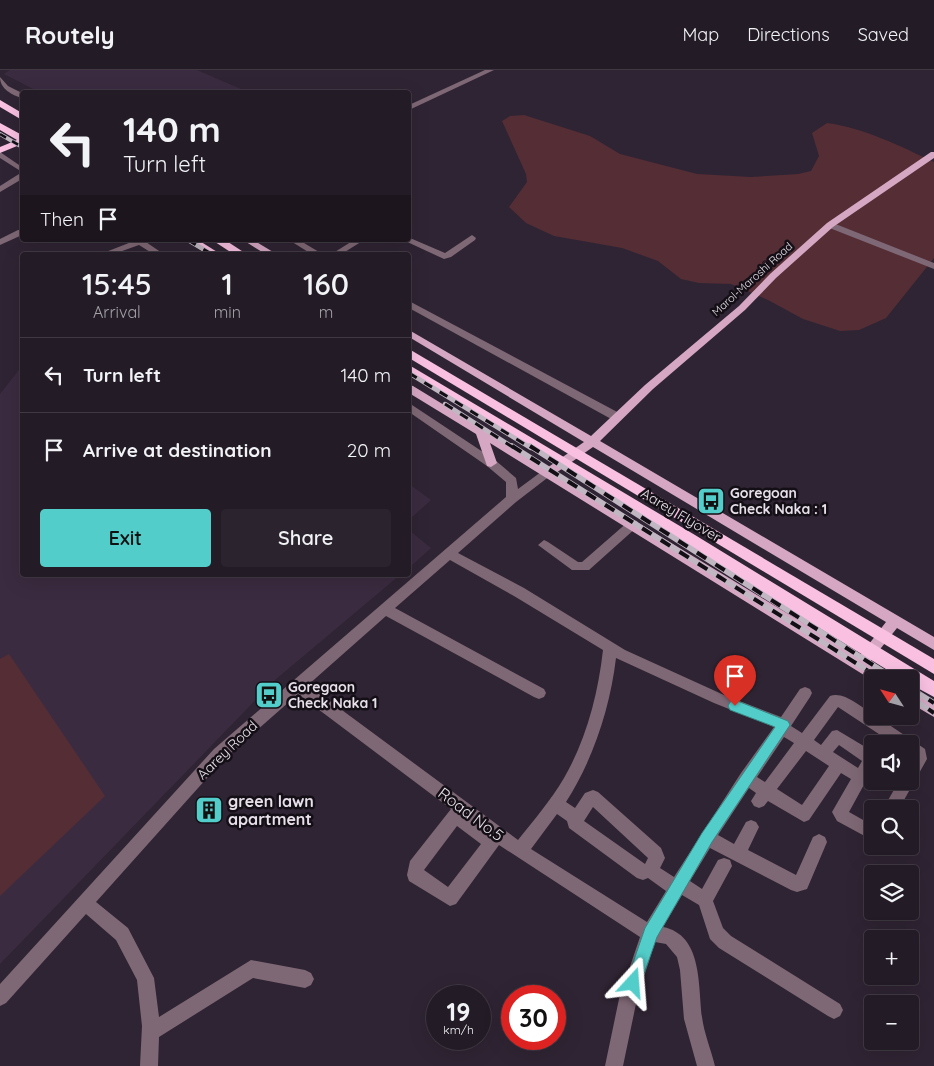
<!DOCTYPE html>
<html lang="en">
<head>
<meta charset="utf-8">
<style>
	body { margin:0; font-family:Quicksand,sans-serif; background:#2b242e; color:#f1f3f6; height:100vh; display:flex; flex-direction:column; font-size:19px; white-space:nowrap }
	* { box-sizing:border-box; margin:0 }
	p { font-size:16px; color:#a3a1a7 }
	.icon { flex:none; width:28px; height:28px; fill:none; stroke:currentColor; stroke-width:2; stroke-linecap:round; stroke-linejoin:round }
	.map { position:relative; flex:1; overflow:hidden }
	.details { position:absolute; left:20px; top:182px; width:391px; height:325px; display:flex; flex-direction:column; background:#231b26; border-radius:5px; box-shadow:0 5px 20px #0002,0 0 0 1px #403943 }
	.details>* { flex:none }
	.top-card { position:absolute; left:20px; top:20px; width:391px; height:152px; border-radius:5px; box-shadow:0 5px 20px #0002,0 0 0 1px #403943; background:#231b26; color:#f1f3f6; overflow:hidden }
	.needle { width:32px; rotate:306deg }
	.fabs { position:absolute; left:864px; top:600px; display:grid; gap:10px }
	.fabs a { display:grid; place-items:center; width:55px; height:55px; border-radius:5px; background:#231b26; box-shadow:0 5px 20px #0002,0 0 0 1px #403943; font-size:25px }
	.speed { position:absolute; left:426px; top:915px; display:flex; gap:10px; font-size:25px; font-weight:700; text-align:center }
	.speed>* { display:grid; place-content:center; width:65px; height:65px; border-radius:50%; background:#231b26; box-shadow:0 5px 20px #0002,0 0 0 1px #403943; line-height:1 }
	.speed small { font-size:12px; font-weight:400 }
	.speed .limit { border:8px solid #d22; background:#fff; color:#111 }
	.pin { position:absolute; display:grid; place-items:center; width:42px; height:42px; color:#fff; margin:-51px -21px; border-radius:50% 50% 50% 0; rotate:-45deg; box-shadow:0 0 5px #0007 }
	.pin .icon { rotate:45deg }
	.me { position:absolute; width:55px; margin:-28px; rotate:19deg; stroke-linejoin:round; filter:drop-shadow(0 0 4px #0008) }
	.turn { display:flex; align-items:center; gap:18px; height:105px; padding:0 20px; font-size:22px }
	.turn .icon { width:65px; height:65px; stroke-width:2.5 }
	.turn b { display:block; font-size:35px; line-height:42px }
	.then { display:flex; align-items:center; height:48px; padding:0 20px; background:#0003; gap:10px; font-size:19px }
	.eta { display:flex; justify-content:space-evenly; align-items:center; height:85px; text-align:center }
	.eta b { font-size:30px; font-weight:600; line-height:35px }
	.action { display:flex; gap:10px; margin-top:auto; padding:10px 20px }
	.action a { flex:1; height:58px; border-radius:5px; background:#53cdc9; color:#111; font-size:20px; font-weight:600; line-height:58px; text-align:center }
	.action a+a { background:#2b242e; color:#f1f3f6 }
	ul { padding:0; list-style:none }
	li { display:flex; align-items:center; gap:15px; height:75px; padding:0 20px; border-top:1px solid #403943 }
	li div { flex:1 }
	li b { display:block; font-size:19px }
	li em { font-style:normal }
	header { display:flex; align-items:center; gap:30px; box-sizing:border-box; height:70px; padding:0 25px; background:#231b26; border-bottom:1px solid #403943 }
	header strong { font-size:24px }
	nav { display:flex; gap:28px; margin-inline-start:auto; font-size:18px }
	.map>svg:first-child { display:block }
	.built { fill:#3b2b40 }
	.green { fill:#542d35 }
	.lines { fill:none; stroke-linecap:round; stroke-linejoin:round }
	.minor { fill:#7f6875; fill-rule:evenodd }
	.major { fill:#d6a7c3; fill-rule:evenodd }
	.highway { fill:#f9c0e2; fill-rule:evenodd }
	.rail-far2-casing { stroke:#c0b7c2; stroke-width:4 }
	.rail-far1-casing { stroke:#c0b7c2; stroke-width:4.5 }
	.rail-casing { stroke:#c0b7c2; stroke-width:5.5 }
	.rail-far2 { stroke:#140f16; stroke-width:2.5; stroke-dasharray:7; stroke-linecap:butt }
	.rail-far1 { stroke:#140f16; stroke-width:3; stroke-dasharray:9; stroke-linecap:butt }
	.rail { stroke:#140f16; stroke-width:4; stroke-dasharray:11; stroke-linecap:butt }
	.route { fill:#53cdc9; stroke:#368583 }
	.labels { text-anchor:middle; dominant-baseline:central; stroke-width:5; stroke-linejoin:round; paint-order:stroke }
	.far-street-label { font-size:11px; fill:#e7dfe9; stroke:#140f16 }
	.poi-label { font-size:14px; font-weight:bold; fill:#e7dfe9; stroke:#140f16; text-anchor:start }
	.street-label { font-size:14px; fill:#e7dfe9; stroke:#140f16 }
	.near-poi-label { font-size:16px; font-weight:bold; fill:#e7dfe9; stroke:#140f16; text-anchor:start }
	.near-street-label { font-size:16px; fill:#e7dfe9; stroke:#140f16 }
</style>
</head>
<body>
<header>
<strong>Routely</strong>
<nav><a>Map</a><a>Directions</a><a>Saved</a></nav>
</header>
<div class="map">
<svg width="934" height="996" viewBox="0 0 934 996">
	<rect width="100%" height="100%" fill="#2f2433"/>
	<g class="built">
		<polygon points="10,0 197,0 248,22 39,22 4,4"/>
		<polygon points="22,296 22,505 400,505 275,610 0,894 0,324"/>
		<polygon points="409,414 431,430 409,450"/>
		<polygon points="409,460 431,478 409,498"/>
	</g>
	<g class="green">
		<path d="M524,45L590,66L620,84L697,104L751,107L798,104L811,101L819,86L812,63L827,53C864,58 900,76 934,92V188L886,248L859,260L840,261L803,249L768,230L731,214L699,213L681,209L658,191L622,178L554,166L526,153L509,137L527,112L526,104L502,51L510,46Z"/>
		<polygon points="9,584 105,726 0,826 0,589"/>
	</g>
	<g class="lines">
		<g class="minor">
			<polygon points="485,0 494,0 409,40 409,35"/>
			<path d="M0,7L8,16L22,23V28C12,25 0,19 0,7Z"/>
			<polygon points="0,82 22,97 22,102 0,88"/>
			<polygon points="19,104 22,104 22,109 0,122 0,116"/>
			<polygon points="827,153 833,153 934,193 934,199 827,157"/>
			<polygon points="18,160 22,160 22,165 0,175 0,169"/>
			<polygon points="472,165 476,168 475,170 451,187 444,189 403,170 410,168 445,183"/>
			<polygon points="133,170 143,170 165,185 155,185 139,175 111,185 98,185 134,171"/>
			<polygon points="289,170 299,170 324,185 313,185"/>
			<polygon points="354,170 364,170 340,185 330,185"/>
			<polygon points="409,231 621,344 622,347 621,350 613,350 409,238"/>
			<path d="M409,333L495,390L516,408L518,419L545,399H553L555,402L516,432L458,483L524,518L625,580L724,625L781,647L800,619L805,617L810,619L812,623L810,627L791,656L802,663L830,626C844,621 861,637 872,644V646H876L925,679L927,689L899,739H883L899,711H910V692L913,687L910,685V674H894L838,637L814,670L821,675L832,661L837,660L872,681V700L849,742L872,755V770L837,751L832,742L851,709L841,703L809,750L804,752L768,731L764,736L759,738L754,736L751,731L756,723L749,718L718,765L734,774L746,752L751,750L756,752L759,757L748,780L796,805L813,767L819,764L825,767L827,772L807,819L797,822L791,820L710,778L690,811L702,819L718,790L724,788L730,790L732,796L713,831L723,858L731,866L840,934L843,940L840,946L834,949L828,946L719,878L710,869L699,835L682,825L663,857C703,865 698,916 702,947C704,963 711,980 715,996H697L684,949L680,900L677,887L666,874L655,872L637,929L623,996H605L619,929L640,867L499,775L456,834L450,836L409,811L407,805L410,791L451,739L298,624L224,689L96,832L128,858L154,908L159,947L251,890L305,900L311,903L314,909L311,915L305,918L253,908L159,967L158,996H140L142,956L137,910L116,870L86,844L6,933L0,936V914L214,679L506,427V412L487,396L409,342ZM450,490L514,526L603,580C598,625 586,670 564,708C551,730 534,750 518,770L308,615L386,546L534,627L539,629L544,627L546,623L544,619L395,538ZM616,588L714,633L774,657L741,703L674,807L660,798L665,788L661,778L598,722L593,720L585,723L575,738L566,732C593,690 610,638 616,588ZM784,667L794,673L765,712L757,707ZM839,675L862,691L858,698L833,682ZM806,681L829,696L802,735L777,719ZM593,737L648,788L645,794L584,751ZM557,744L567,751L569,758L637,808L643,810L648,808L666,821L647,852L531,779ZM457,756L481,774L448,817L424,800Z"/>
			<polygon points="633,450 637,451 639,454 637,457 589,500 572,500 538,475 544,470 548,472 578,492 582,492 629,451"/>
		</g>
		<g class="major">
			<path d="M931,82H934V88L833,157L776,208L745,240L653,319L600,371L934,567V580L897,558L869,593L888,605L890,609L872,610L490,373L497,393L491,397L487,396L476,364L409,323V315L413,316L547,398L584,372L409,267V260L591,366L645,315L739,236L770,204L827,153ZM593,377L886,552L859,587L556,403Z"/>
			<polygon points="243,170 253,170 278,185 267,185"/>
			<polygon points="910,620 934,634 934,647 910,633"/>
		</g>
		<g class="highway">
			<polygon points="0,30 22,43 22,50 0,37"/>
			<polygon points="0,53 22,65 22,74 0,83 0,77 17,70 0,60"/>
			<polygon points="185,170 198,170 222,185 209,185"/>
			<polygon points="212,170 225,170 248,185 235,185"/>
			<polygon points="409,279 934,589 934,604 409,288"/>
			<polygon points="409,295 695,465 934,611 934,627 910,614 910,609 902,609 409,304"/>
		</g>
		<g class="rail-far2-casing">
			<polyline id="rail-far2" points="0,64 22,77"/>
		</g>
		<g class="rail-far1-casing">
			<g id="rail-far1">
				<polyline points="188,170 213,185"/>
				<polyline points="409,303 531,378"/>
				<polyline points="445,334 514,378"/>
			</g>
		</g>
		<g class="rail-casing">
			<g id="rail">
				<polyline points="512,376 881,609"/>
				<polyline points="530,376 895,609"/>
				<polyline points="910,618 934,633"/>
				<polyline points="910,627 934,643"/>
			</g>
		</g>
		<use href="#rail-far2" class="rail-far2"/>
		<use href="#rail-far1" class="rail-far1"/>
		<use href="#rail" class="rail"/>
	</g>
	<polygon class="route" points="735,630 788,651 790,655 712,772 657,867 639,918 633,921 628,918 626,913 645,858 702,763 775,657 730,640 728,636 730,632"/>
	<defs>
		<g id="bus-square" transform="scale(1.4375)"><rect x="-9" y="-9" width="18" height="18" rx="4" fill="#53cdc9" stroke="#140f16"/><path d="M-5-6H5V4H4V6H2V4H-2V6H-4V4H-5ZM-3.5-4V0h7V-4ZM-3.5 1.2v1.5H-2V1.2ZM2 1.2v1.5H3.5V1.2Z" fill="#111"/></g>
		<g id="building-square" transform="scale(1.4375)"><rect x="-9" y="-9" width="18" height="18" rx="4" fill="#53cdc9" stroke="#140f16"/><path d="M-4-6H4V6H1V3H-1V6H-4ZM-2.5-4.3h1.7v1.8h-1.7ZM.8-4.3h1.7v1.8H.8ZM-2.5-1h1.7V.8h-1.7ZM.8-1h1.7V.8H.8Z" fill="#111"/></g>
	</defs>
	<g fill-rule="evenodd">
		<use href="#bus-square" x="711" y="431"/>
		<use href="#bus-square" x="269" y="625"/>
		<use href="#building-square" x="209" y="740"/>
	</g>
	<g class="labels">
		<g class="far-street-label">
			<text transform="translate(752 209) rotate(-42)">Marol-Maroshi Road</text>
		</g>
		<g class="poi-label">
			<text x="730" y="423">Goregoan<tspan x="730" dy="16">Check Naka : 1</tspan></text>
			<text x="288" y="617">Goregaon<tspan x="288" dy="16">Check Naka 1</tspan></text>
		</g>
		<g class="street-label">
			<text transform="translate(681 445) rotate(31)">Aarey Flyover</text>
			<text transform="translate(227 680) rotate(-44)">Aarey Road</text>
		</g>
		<g class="near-poi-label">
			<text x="228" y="731">green lawn<tspan x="228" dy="18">apartment</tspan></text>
		</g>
		<g class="near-street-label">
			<text transform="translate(471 744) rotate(37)">Road No.5</text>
		</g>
	</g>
</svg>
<div class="fabs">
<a><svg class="needle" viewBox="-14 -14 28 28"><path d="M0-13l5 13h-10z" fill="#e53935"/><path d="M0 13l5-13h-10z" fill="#a3a1a7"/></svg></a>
<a><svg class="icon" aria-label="sound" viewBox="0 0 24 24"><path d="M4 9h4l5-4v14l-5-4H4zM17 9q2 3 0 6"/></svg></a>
<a><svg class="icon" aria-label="search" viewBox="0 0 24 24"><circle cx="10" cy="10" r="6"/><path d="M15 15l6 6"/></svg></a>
<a><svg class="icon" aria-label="layers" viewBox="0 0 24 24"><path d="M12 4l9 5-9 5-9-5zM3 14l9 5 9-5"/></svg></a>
<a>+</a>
<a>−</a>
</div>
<div class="speed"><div>19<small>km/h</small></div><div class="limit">30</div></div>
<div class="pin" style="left:735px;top:636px;background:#d93025"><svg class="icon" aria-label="arrive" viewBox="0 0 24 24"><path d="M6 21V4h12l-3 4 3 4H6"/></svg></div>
<svg class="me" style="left:633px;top:913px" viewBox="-20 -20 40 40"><path d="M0-17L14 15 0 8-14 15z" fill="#53cdc9" stroke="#fff" stroke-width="4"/></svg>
<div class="top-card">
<div class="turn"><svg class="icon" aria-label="left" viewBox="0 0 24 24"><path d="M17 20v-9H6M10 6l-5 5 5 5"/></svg><div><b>140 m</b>Turn left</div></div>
<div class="then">Then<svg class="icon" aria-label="arrive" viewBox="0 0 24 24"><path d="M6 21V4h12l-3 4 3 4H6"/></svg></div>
</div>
<section class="details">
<div class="eta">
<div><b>15:45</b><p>Arrival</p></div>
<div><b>1</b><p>min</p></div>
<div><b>160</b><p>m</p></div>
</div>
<ul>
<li><svg class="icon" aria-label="left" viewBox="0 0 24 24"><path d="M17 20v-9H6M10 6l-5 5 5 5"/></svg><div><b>Turn left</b></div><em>140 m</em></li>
<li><svg class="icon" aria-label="arrive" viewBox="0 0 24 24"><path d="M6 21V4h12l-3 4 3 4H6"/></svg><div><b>Arrive at destination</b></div><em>20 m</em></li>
</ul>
<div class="action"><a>Exit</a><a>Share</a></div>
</section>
</div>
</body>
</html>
